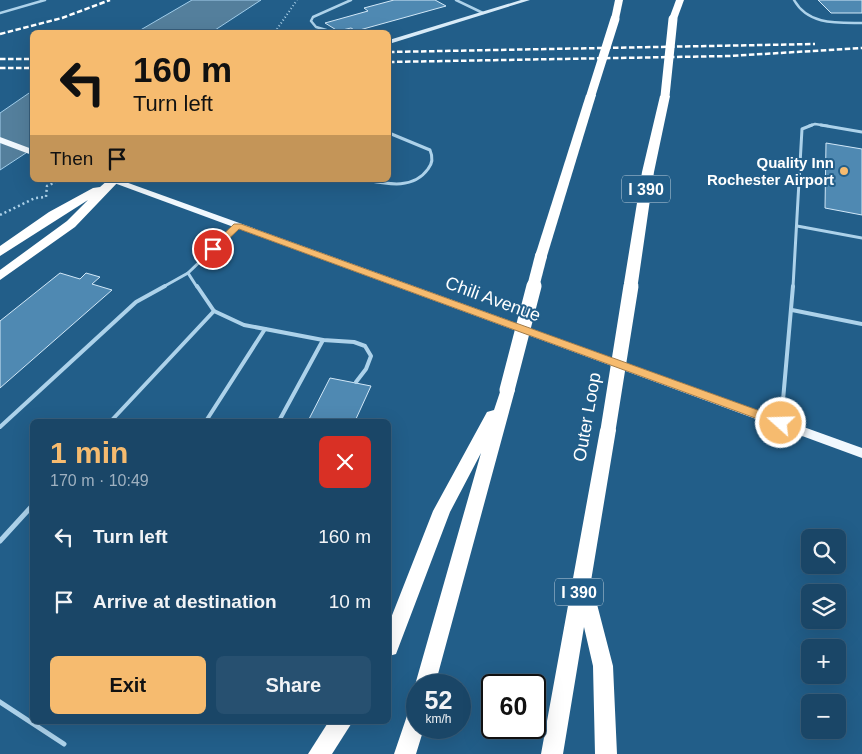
<!DOCTYPE html>
<html lang="en">
<head>
<meta charset="utf-8">
<style>
	body { margin:0; font-family:Helvetica,sans-serif; background:#275070; color:#f1f3f6; height:100vh; display:flex; flex-direction:column; font-size:19px; white-space:nowrap }
	* { box-sizing:border-box; margin:0 }
	p { font-size:16px; color:#9fb1c0 }
	.icon { flex:none; width:28px; height:28px; fill:none; stroke:currentColor; stroke-width:2; stroke-linecap:round; stroke-linejoin:round }
	.map { position:relative; flex:1; overflow:hidden }
	.drawer { position:absolute; left:30px; top:419px; width:361px; height:305px; display:flex; flex-direction:column; background:#1a4667; border-radius:8px; box-shadow:0 5px 20px #0002,0 0 0 1px #385e7b }
	.drawer>* { flex:none }
	.top-card { position:absolute; left:30px; top:30px; width:361px; height:152px; border-radius:8px; box-shadow:0 5px 20px #0002,0 0 0 1px #385e7b; background:#f6bb6f; color:#111; overflow:hidden }
	.fabs { position:absolute; left:801px; top:529px; display:grid; gap:10px }
	.fabs a { display:grid; place-items:center; width:45px; height:45px; border-radius:8px; background:#1a4667; box-shadow:0 5px 20px #0002,0 0 0 1px #385e7b; font-size:25px }
	.speed { position:absolute; left:406px; top:674px; display:flex; gap:10px; font-size:25px; font-weight:700; text-align:center }
	.speed>* { display:grid; place-content:center; width:65px; height:65px; border-radius:50%; background:#1a4667; box-shadow:0 5px 20px #0002,0 0 0 1px #385e7b; line-height:1 }
	.speed small { font-size:12px; font-weight:400 }
	.speed .limit { border:2px solid #111; border-radius:8px; background:#fff; color:#111 }
	.pin { position:absolute; display:grid; place-items:center; width:42px; height:42px; color:#fff; margin:-21px; border:2px solid #fff; border-radius:50%; box-shadow:0 1px 5px #0007 }
	.me { position:absolute; width:55px; margin:-28px; rotate:290deg; stroke-linejoin:round; filter:drop-shadow(0 0 4px #0008) }
	.turn { display:flex; align-items:center; gap:18px; height:105px; padding:0 20px; font-size:22px }
	.turn .icon { width:65px; height:65px; stroke-width:2.5 }
	.turn b { display:block; font-size:35px; line-height:42px }
	.then { display:flex; align-items:center; height:48px; padding:0 20px; background:#0003; gap:10px; font-size:19px }
	.round { display:grid; place-items:center; flex:none; width:52px; height:52px; border-radius:8px; background:#275070 }
	.summary { display:flex; align-items:center; justify-content:space-between; height:85px; padding:0 20px }
	h1 { font-size:30px; font-weight:600; line-height:38px; color:#f6bb6f }
	.cta { display:flex; gap:10px; margin-top:auto; padding:10px 20px }
	.cta a { flex:1; height:58px; border-radius:8px; background:#f6bb6f; color:#111; font-size:20px; font-weight:600; line-height:58px; text-align:center }
	.cta a+a { background:#275070; color:#f1f3f6 }
	ul { padding:0; list-style:none }
	li { display:flex; align-items:center; gap:15px; height:65px; padding:0 20px }
	li div { flex:1 }
	li b { display:block; font-size:19px }
	li em { font-style:normal }
	.map>svg:first-child { display:block }
	.water { fill:#547f9c; stroke:#a1ceeb }
	.building { fill:#4f89b2; stroke:#d2e8f8 }
	.lines { fill:none; stroke-linecap:round; stroke-linejoin:round }
	.path-far1 { stroke:#add2ea; stroke-width:2; stroke-dasharray:1 2.5; stroke-linecap:butt }
	.path { stroke:#add2ea; stroke-width:2.5; stroke-dasharray:2 3; stroke-linecap:butt }
	.lane-far3 { stroke:#add2ea; stroke-width:2.5 }
	.lane-far2 { stroke:#add2ea; stroke-width:3 }
	.lane-far1 { stroke:#add2ea; stroke-width:4 }
	.lane { stroke:#add2ea; stroke-width:5 }
	.secondary { fill:#d8ebf8; fill-rule:evenodd }
	.primary { fill:#f1f8fe; fill-rule:evenodd }
	.highway { fill:#fff; fill-rule:evenodd }
	.rail { stroke:#fff; stroke-width:2.5; stroke-dasharray:5.5 2.5; stroke-linecap:butt }
	.highway-bridge-far2 { stroke:#fff; stroke-width:9 }
	.highway-bridge-far1 { stroke:#fff; stroke-width:12 }
	.highway-bridge { stroke:#fff; stroke-width:15 }
	.route { fill:#f6bb6f; stroke:#a07a48 }
	.poi-dot { fill:#f6bb6f; stroke:#225e89; stroke-width:2 }
	.labels { text-anchor:middle; dominant-baseline:central; stroke-width:4; stroke-linejoin:round; paint-order:stroke }
	.far-poi-label { font-size:15px; font-weight:bold; fill:#fff; stroke:#225e89; text-anchor:end }
	.shield { fill:#225e89; stroke:#bdcfdc; stroke-width:1 }
	.shield-label { font-size:16px; font-weight:bold; fill:#fff }
	.street-label { font-size:18px; fill:#fff; stroke:#225e89 }
</style>
</head>
<body>
<div class="map">
<svg width="862" height="754" viewBox="0 0 862 754">
	<rect width="100%" height="100%" fill="#225e89"/>
	<g class="water">
		<polygon points="192,0 261,0 212,32 137,32"/>
		<polygon points="32,91 32,149 0,170 0,113"/>
	</g>
	<g class="building">
		<polygon points="394,0 435,0 446,6 356,31 351,28 338,31 325,23 368,11 364,8"/>
		<polygon points="818,0 862,0 862,13 831,13"/>
		<polygon points="826,143 862,149 862,215 825,208"/>
		<polygon points="60,273 80,279 86,273 100,277 92,284 112,290 0,388 0,321"/>
		<polygon points="330,378 371,386 355,421 308,421"/>
	</g>
	<g class="lines">
		<polyline class="path-far1" points="275,32 297,0"/>
		<polyline class="path" points="0,215 35,198 46,197 47,186 60,180"/>
		<g class="lane-far3">
			<polyline points="456,0 483,13"/>
			<path d="M794,0C808,25 836,23 862,23"/>
			<polyline points="0,13 45,0"/>
			<polyline points="333,32 316,27 311,21 313,17 351,0"/>
			<polyline points="809,126 815,124 828,126"/>
		</g>
		<g class="lane-far2">
			<polyline points="821,125 862,132"/>
			<path d="M365,180C387,184 413,190 428,169C433,163 433,157 430,150L389,133"/>
			<polyline points="797,226 862,238"/>
			<polyline points="188,273 197,287"/>
			<polyline points="163,287 188,273 237,226"/>
			<polyline points="793,287 802,129 812,125"/>
		</g>
		<g class="lane-far1">
			<polyline points="197,286 214,311 244,325 323,340 354,342 365,346 371,356 366,369 356,382"/>
			<polyline points="792,310 862,324"/>
			<polyline points="111,421 214,311"/>
			<polyline points="206,421 265,329"/>
			<polyline points="279,421 323,340"/>
			<polyline points="781,423 793,286"/>
			<polyline points="0,427 136,302 165,286"/>
		</g>
		<g class="lane">
			<polyline points="0,541 32,506"/>
			<polyline points="0,702 64,744"/>
		</g>
		<polygon class="secondary" points="521,0 530,0 389,44 389,40"/>
		<g class="primary">
			<polygon points="0,137 32,149 32,155 0,143"/>
			<polygon points="106,180 120,180 862,448 862,458"/>
		</g>
		<g class="highway">
			<polygon points="615,0 623,0 619,19 615,22 611,19"/>
			<polygon points="676,0 684,0 677,19 673,22 669,19"/>
			<polygon points="591,92 596,95 547,256 546,259 536,259 535,256 586,95"/>
			<polygon points="665,93 670,96 654,172 638,283 631,287 624,283 642,172 660,96"/>
			<polygon points="108,180 119,181 75,227 0,280 0,270 67,221 88,200 0,256 0,246 49,212 93,188 100,187"/>
			<polygon points="507,385 512,386 515,390 435,685 418,685 418,692 415,685 481,453 450,512 396,654 389,656 389,623 433,511 487,412 494,410 502,386"/>
			<polygon points="608,424 614,426 616,430 591,581 613,666 617,754 595,754 593,666 584,627 563,754 541,754 600,430 602,426"/>
			<polygon points="418,701 418,728 424,728 416,754 394,754 411,704"/>
			<polygon points="329,721 353,721 332,754 308,754"/>
		</g>
		<g class="rail">
			<polyline points="0,34 62,18 110,0"/>
			<polyline points="389,52 815,44"/>
			<polyline points="0,59 32,59"/>
			<polyline points="389,62 730,56 862,48"/>
			<polyline points="0,68 32,68"/>
		</g>
		<g class="highway-bridge-far2">
			<polyline points="591,95 615,19"/>
			<polyline points="665,96 673,19"/>
		</g>
		<g class="highway-bridge-far1">
			<polyline points="533,287 541,256"/>
			<polyline points="630,287 631,283"/>
		</g>
		<g class="highway-bridge">
			<polyline points="507,390 534,286"/>
			<polyline points="608,430 631,286"/>
		</g>
	</g>
	<polygon class="route" points="234,224 241,224 785,420 787,423 785,426 777,426 239,229 216,251 210,251 210,247"/>
	<circle class="poi-dot" cx="844" cy="171" r="5"/>
	<g class="labels">
		<g class="far-poi-label">
			<text x="834" y="162">Quality Inn<tspan x="834" dy="17">Rochester Airport</tspan></text>
		</g>
		<g class="shield">
			<rect x="622" y="175.5" width="48" height="27" rx="4"/>
			<rect x="555" y="578.5" width="48" height="27" rx="4"/>
		</g>
		<g class="shield-label">
			<text x="646" y="189">I 390</text>
			<text x="579" y="592">I 390</text>
		</g>
		<g class="street-label">
			<text transform="translate(493 299) rotate(20)">Chili Avenue</text>
			<text transform="translate(587 417) rotate(-80)">Outer Loop</text>
		</g>
	</g>
</svg>
<div class="fabs">
<a><svg class="icon" aria-label="search" viewBox="0 0 24 24"><circle cx="10" cy="10" r="6"/><path d="M15 15l6 6"/></svg></a>
<a><svg class="icon" aria-label="layers" viewBox="0 0 24 24"><path d="M12 4l9 5-9 5-9-5zM3 14l9 5 9-5"/></svg></a>
<a>+</a>
<a>−</a>
</div>
<div class="speed"><div>52<small>km/h</small></div><div class="limit">60</div></div>
<div class="pin" style="left:213px;top:249px;background:#d93025"><svg class="icon" aria-label="arrive" viewBox="0 0 24 24"><path d="M6 21V4h12l-3 4 3 4H6"/></svg></div>
<svg class="me" style="left:781px;top:423px" viewBox="-20 -20 40 40"><circle r="17" fill="#f6bb6f" stroke="#fff" stroke-width="3"/><path d="M0-11L8 9 0 5-8 9z" fill="#fff"/></svg>
<div class="top-card">
<div class="turn"><svg class="icon" aria-label="left" viewBox="0 0 24 24"><path d="M17 20v-9H6M10 6l-5 5 5 5"/></svg><div><b>160 m</b>Turn left</div></div>
<div class="then">Then<svg class="icon" aria-label="arrive" viewBox="0 0 24 24"><path d="M6 21V4h12l-3 4 3 4H6"/></svg></div>
</div>
<section class="drawer">
<div class="summary"><div><h1>1 min</h1><p>170 m · 10:49</p></div><a class="round" style="background:#d93025;color:#fff"><svg class="icon" aria-label="close" viewBox="0 0 24 24"><path d="M6 6l12 12M18 6L6 18"/></svg></a></div>
<ul>
<li><svg class="icon" aria-label="left" viewBox="0 0 24 24"><path d="M17 20v-9H6M10 6l-5 5 5 5"/></svg><div><b>Turn left</b></div><em>160 m</em></li>
<li><svg class="icon" aria-label="arrive" viewBox="0 0 24 24"><path d="M6 21V4h12l-3 4 3 4H6"/></svg><div><b>Arrive at destination</b></div><em>10 m</em></li>
</ul>
<div class="cta"><a>Exit</a><a>Share</a></div>
</section>
</div>
</body>
</html>
